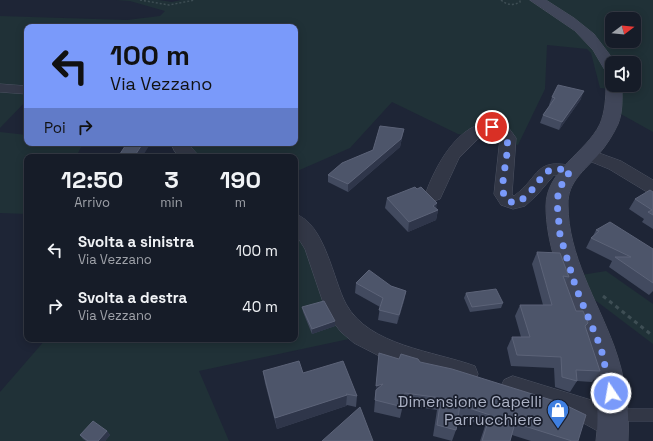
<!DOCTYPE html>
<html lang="it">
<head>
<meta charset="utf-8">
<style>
	body { margin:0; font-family:"Space Grotesk",sans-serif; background:#1f2530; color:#f1f3f6; height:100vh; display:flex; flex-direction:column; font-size:15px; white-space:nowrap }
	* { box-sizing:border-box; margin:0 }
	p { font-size:13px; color:#9ea1a8 }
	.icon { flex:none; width:22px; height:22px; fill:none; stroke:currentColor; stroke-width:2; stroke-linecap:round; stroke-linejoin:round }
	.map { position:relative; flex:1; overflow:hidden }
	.drawer { position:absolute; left:24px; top:154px; width:274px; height:188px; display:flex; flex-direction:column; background:#161c28; border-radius:8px; box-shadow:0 2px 10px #0003,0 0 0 1px #353a45 }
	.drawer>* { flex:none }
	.top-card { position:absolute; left:24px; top:24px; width:274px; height:122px; border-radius:8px; box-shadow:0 2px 10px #0003,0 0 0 1px #353a45; background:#7a9afa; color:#111; overflow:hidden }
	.needle { width:26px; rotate:74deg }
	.fabs { position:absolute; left:605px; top:12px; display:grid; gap:8px }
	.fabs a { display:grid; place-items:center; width:36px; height:36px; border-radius:8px; background:#161c28; box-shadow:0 2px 10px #0003,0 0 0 1px #353a45; font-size:20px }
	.pin { position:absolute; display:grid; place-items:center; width:34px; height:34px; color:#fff; margin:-17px; border:2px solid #fff; border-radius:50%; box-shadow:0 1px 4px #0007 }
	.me { position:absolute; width:44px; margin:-22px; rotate:348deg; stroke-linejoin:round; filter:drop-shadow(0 0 3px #0008) }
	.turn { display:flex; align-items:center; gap:14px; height:84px; padding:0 20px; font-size:18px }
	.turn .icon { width:52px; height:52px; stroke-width:2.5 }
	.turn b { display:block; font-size:28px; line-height:34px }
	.then { display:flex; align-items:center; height:38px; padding:0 20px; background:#0003; gap:8px; font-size:15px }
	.eta { display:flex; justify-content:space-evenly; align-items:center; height:68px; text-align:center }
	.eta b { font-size:24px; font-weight:700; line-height:28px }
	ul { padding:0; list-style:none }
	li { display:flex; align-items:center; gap:12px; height:56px; padding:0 20px }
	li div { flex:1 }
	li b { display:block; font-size:15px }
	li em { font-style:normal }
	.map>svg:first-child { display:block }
	.green { fill:#203137; fill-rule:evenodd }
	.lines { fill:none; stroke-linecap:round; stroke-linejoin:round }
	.lane-casing { stroke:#4c5262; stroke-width:1 }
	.street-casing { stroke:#4c5262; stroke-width:1 }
	.secondary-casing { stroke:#4c5262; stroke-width:1 }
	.path-far1 { stroke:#3e4e54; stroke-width:1.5; stroke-dasharray:2 2; stroke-linecap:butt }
	.path { stroke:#3e4e54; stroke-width:3; stroke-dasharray:4 4; stroke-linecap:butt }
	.lane { fill:#323746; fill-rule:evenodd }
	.street { fill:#323746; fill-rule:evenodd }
	.secondary { fill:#404659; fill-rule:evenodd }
	.wall { fill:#424a5f }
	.shaded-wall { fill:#2f364a }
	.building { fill:#4d556a; stroke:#5c6378 }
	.route { stroke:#7a9afa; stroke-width:7; stroke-dasharray:0 12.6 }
	.labels { text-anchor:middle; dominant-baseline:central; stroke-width:3.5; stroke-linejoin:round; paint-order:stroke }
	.near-poi-label { font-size:16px; fill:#abb1c4; stroke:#181d2b; text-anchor:end }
</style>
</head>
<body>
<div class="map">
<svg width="653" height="441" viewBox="0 0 653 441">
	<rect width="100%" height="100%" fill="#1e2536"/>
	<g class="green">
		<path d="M116,0H159L172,2L181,0H653V132L619,113L621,90L600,88L591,53L587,49L547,45L545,89L518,145L458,134L392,102L350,148L295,172V157H179L176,155L171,143H295V27H27V100L0,128V16L127,20L160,16L165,11L130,1ZM612,19H634V41H612ZM612,63H634V85H612Z"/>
		<polygon points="0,132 27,135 27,143 83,143 76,157 27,157 27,214 0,213"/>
		<polygon points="295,217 349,339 199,371 229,441 0,441 0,392 46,339 295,339"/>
		<polygon points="606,271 653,304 653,344 591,297 581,275"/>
	</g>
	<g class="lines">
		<g class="lane-casing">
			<polygon id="lane" points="616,409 653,409 653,421 616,421 612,419 610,415 612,411"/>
		</g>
		<g class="street-casing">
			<g id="street">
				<polygon points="0,84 27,86 27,94 0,92"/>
				<path d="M494,122L508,127L516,138L512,194L514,196C541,176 534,156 577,167L580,171L577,175L571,177L554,175L537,195L525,206L513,209L501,205L494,194L500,138L495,133L490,132L478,139L459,158L440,199L434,201L428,199L425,195C435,167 458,121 494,122Z"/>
				<polygon points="171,143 187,143 200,157 182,157 175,152"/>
				<polygon points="588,149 621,161 653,180 653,194 647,192 609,169 582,158 580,154 582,150"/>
				<path d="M295,214C325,223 333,280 346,304C369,346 434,351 475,366L478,374L475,382L466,385L387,360L354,343L341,332L330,318L325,308L305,249L295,233Z"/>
				<polygon points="513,376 591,400 623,418 627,427 623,436 614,440 576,419 504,396 500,388 504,380"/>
			</g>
		</g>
		<g class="secondary-casing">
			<g id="secondary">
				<polygon points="530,0 546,0 574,18 594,34 616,63 612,63 612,74 606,72 593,50 575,31"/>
				<path d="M612,81V85H622C622,98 623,112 618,124C613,135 606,146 598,155C585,170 567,182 568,205C568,255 597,300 614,346C625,376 630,409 628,441H596C600,410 596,378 587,348C584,335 578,324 573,311C560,278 546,242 546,206C546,170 586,153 600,124C605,112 606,98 606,85L608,82Z"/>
			</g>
		</g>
		<g class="path-far1">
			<polyline points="140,0 169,5 195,0"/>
			<path d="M501,0C507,5 513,6 520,2V0"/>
		</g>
		<polyline class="path" points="603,296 653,336"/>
		<use href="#lane" class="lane"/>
		<use href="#street" class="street"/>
		<use href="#secondary" class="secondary"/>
	</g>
	<g class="wall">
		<polygon points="552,97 581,99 559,130 540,123 543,115 550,105 549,105"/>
		<polygon points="404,129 400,147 348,192 328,182 328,175 373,150"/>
		<polygon points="653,192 653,229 642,222 644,219 629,209 635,199"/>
		<polygon points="387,198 436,209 438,210 436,220 408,232 385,208"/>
		<polygon points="596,230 653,249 653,291 649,295 609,267 612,261 586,248 591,238 593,236"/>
		<polygon points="537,252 569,277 565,283 576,311 588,323 586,327 600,371 592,382 577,381 570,392 555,387 554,368 511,366 507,348 512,337 521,337 515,316 520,305 543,305 532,264"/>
		<polygon points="356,283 391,286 406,291 404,301 397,324 378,320 380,307 355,293"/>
		<polygon points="466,293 503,303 501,308 470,312 464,298"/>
		<polygon points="302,307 335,321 335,326 312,334 303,312"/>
		<polygon points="379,353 399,359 420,362 578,441 531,441 512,435 510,441 480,441 485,426 458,417 456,430 452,441 433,436 437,410 403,405 400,418 374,412"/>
		<polygon points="263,371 303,373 357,396 356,407 347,405 346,406 277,429 265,383"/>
		<polygon points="107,431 110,435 105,441 86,441 83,439 80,435"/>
	</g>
	<g class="shaded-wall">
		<polygon points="584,91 581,99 559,130 562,122"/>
		<polygon points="404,129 400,147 348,192 348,184"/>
		<polygon points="143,143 151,143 142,157 134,157"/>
		<polygon points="437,203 436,211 438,210 436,220 408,232 409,222 433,206"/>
		<polygon points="406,291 404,301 397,324 399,315"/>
		<polygon points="335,321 335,326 312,334 312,329"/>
		<polygon points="383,384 376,390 375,397 376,386"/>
		<polygon points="347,395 346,406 277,429 275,418"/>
		<polygon points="107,431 110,435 105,441 98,441"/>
	</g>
	<g class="building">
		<polygon points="558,85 584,91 562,122 543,115 555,98 552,97"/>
		<polygon points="380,126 404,129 401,139 348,184 328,175 342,163 373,150"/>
		<polygon points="127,143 143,143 134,157 118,157"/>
		<polygon points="415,187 417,189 421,187 437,203 433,206 438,210 409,222 387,198"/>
		<polygon points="650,190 653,192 653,215 648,212 652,210 635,199"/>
		<polygon points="610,222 653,249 653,283 615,257 631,257 591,238 599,231 596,230"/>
		<polygon points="537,252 560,253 569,277 563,276 576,311 583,311 588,323 585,326 600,371 576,370 577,381 562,377 561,357 517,355 512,337 530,337 520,305 552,305"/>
		<polygon points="369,270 391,286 406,291 399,315 379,310 383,298 356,283"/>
		<polygon points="496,289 503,303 472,307 466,293"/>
		<polygon points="324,301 335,321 312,329 302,307"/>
		<polygon points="379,353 399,359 401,354 411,357 418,359 420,362 452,369 561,403 586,415 578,441 572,441 515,423 510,441 482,441 490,415 460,405 456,430 437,425 441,398 405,393 403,407 375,400 376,390 383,384 376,386"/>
		<polygon points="299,361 303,373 343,361 357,396 346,394 347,395 275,418 263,371"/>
		<polygon points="360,407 373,441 322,441"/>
		<polygon points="93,421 107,431 98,441 88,441 80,435"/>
	</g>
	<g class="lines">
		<path class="route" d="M492,127L503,130C517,145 492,192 509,201C522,209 538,181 545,173C553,167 561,169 570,171L559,189L557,202L560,235L576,288L601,348L611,393"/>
	</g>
	<defs>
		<g id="shop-pin" transform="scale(1.15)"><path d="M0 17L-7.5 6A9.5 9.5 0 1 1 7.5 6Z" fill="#3f7fe0" stroke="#181d2b"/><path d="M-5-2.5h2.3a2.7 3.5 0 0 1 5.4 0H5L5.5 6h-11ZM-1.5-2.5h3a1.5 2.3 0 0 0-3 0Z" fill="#fff"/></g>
	</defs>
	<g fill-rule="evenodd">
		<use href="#shop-pin" x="558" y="410"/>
	</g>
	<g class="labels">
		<g class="near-poi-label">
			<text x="542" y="401">Dimensione Capelli<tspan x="542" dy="18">Parrucchiere</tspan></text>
		</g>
	</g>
</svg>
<div class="fabs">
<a><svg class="needle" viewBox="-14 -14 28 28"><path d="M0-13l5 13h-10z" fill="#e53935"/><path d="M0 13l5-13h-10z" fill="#9ea1a8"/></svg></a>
<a><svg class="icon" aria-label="sound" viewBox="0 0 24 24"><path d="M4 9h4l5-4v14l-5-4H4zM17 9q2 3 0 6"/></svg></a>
</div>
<div class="pin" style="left:492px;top:127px;background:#d93025"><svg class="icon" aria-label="arrive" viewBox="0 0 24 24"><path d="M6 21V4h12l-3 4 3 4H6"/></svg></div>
<svg class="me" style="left:611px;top:393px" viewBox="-20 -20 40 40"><circle r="17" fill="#7a9afa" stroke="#fff" stroke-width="3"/><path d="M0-11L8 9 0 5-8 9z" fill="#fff"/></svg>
<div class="top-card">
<div class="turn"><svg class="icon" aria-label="left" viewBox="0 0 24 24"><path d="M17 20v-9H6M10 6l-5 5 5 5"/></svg><div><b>100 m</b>Via Vezzano</div></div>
<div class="then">Poi<svg class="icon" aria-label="right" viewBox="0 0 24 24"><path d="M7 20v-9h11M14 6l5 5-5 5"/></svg></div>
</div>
<section class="drawer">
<div class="eta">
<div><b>12:50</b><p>Arrivo</p></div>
<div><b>3</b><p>min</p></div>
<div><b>190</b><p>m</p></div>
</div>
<ul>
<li><svg class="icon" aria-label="left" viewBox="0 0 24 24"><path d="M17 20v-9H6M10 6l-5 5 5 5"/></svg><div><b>Svolta a sinistra</b><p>Via Vezzano</p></div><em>100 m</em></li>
<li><svg class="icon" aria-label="right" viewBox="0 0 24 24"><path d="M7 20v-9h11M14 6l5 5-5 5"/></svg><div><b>Svolta a destra</b><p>Via Vezzano</p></div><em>40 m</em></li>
</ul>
</section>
</div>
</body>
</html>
